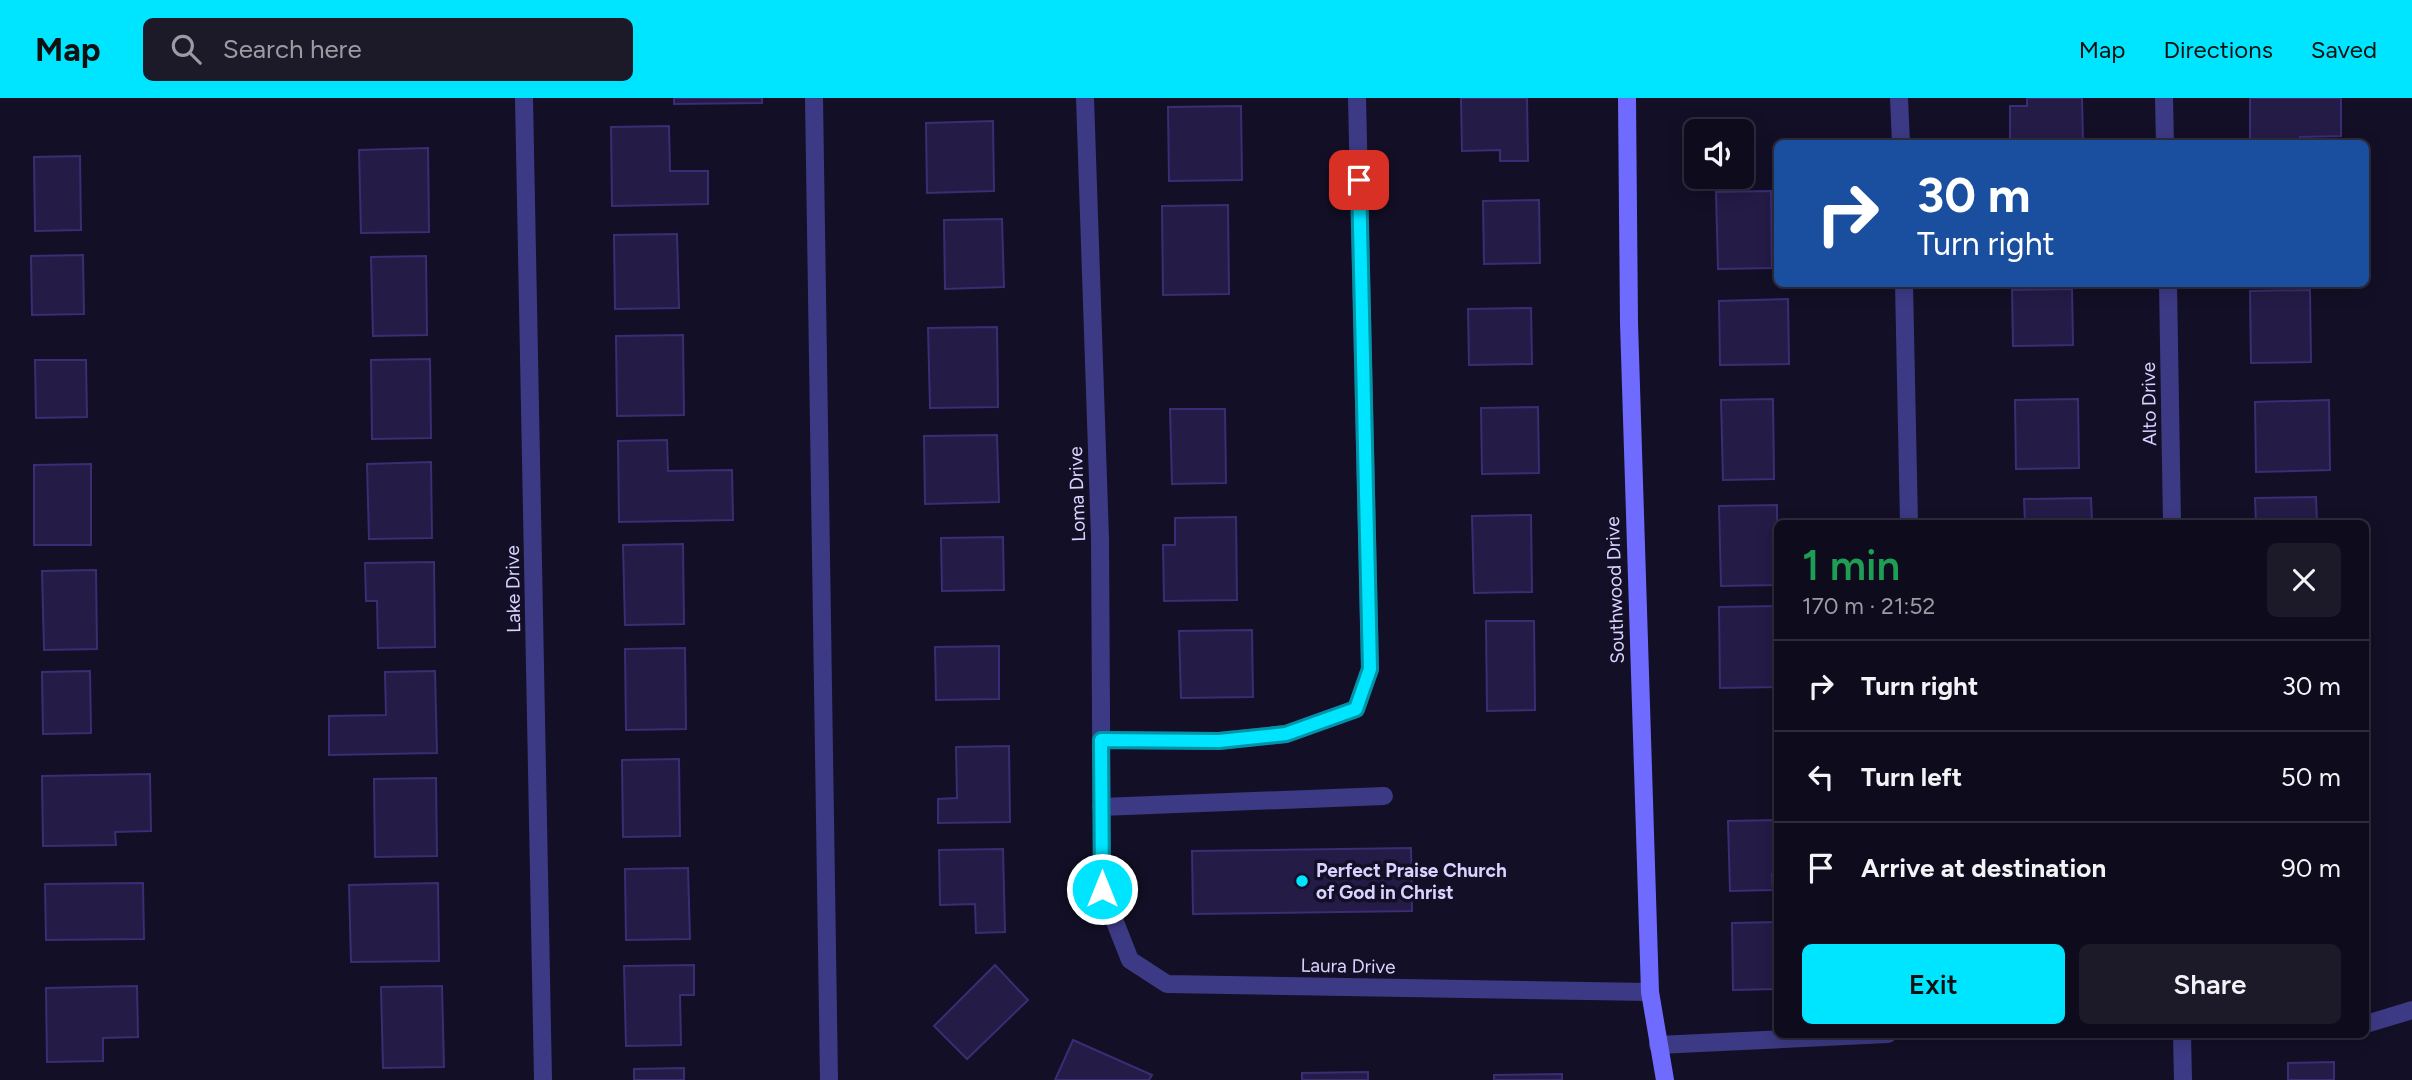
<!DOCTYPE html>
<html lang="en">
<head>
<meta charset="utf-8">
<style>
	body { margin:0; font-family:Figtree,sans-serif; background:#1c1929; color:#f1f3f6; height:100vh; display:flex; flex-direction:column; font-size:26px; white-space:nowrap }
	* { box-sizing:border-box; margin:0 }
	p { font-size:23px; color:#9b9ba3 }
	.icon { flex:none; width:38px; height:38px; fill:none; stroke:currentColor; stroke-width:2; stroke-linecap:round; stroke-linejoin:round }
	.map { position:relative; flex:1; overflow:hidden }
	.details { position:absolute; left:1774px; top:422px; width:595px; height:518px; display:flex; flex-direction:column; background:#0e0b1c; border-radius:10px; box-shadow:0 4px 18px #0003,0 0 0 2px #2e2b3b }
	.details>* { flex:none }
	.banner { position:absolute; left:1774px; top:42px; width:595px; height:147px; border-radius:10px; box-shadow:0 4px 18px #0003,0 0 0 2px #2e2b3b; background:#1a4fa0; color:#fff; overflow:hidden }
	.fabs { position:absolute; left:1684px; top:21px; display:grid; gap:14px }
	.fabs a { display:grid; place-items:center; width:70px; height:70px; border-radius:10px; background:#0e0b1c; box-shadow:0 4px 18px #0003,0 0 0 2px #2e2b3b; font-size:35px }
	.pin { position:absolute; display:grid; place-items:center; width:60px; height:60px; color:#fff; margin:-30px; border-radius:14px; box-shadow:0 4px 10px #0006 }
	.me { position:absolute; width:77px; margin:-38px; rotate:0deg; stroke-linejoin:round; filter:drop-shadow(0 0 5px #0008) }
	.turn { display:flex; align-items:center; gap:24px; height:147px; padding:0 28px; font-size:32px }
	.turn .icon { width:91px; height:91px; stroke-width:2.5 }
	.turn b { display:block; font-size:49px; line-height:60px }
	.round { display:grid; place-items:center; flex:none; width:74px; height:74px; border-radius:10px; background:#1c1929 }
	.summary { display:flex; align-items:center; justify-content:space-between; height:119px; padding:0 28px }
	h1 { font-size:42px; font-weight:600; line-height:52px; color:#1e9e55 }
	.cta { display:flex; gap:14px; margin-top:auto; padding:14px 28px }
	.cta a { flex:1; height:80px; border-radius:10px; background:#00e5ff; color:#111; font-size:28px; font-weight:600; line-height:80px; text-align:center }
	.cta a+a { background:#1c1929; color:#f1f3f6 }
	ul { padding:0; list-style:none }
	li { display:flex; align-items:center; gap:21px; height:91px; padding:0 28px; border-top:2px solid #2e2b3b }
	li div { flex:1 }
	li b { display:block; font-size:26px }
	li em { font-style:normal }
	header { display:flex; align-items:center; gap:42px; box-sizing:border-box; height:98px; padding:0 35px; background:#00e5ff; color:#111 }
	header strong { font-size:33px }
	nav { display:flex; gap:38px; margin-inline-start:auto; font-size:24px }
	.search { width:490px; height:63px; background:#1c1929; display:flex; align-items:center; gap:18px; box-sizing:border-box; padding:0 24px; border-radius:10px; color:#9b9ba3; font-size:26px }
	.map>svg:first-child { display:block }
	.building { fill:#241b47; stroke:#3b2d73; stroke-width:2 }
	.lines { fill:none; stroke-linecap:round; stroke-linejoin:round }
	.lane { stroke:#3d3a85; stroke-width:18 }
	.street { stroke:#3d3a85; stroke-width:18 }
	.secondary { stroke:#6f6bff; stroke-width:18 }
	.route-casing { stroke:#0095a6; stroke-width:18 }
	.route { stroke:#00e5ff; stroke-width:12 }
	.poi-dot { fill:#00e5ff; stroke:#130f26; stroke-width:2.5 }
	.labels { text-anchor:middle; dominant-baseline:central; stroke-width:7; stroke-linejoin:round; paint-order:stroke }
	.street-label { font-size:19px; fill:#d9d4ff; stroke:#130f26 }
	.poi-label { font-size:19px; font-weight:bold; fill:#d9d4ff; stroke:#130f26; text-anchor:start }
</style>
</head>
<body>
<header>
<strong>Map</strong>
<div class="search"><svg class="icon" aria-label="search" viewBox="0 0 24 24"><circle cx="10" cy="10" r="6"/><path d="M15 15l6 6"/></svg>Search here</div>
<nav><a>Map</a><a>Directions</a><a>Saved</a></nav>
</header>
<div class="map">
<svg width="2412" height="982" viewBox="0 0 2412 982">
	<rect width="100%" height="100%" fill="#130f26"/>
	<g class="building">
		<polygon points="674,0 762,0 762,5 674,6"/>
		<polygon points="1461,0 1527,0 1528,63 1500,63 1500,52 1462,53"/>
		<polygon points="2027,0 2082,0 2083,46 2010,46 2010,8 2027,8"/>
		<polygon points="2250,0 2341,0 2341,38 2300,39 2300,46 2250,46"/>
		<polygon points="1241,8 1242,82 1169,83 1168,9"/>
		<polygon points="993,23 994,93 927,95 926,25"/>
		<polygon points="669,28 670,73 708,73 708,106 612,108 611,29"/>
		<polygon points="428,50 429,134 361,135 359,52"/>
		<polygon points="80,58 81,132 35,133 34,59"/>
		<polygon points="1771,93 1772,170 1718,171 1716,94"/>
		<polygon points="1539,102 1540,165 1484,166 1483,103"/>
		<polygon points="1228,107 1229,196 1163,197 1162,108"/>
		<polygon points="1002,121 1004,189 945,191 944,122"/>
		<polygon points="677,136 679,210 615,211 614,137"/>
		<polygon points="83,157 84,216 32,217 31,158"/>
		<polygon points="426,158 427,237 373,238 371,159"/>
		<polygon points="2072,191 2073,247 2013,248 2012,192"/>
		<polygon points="2310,192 2311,264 2251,265 2250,193"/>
		<polygon points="1788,201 1789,266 1720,267 1719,203"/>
		<polygon points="1531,210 1532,266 1469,267 1468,211"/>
		<polygon points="997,229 998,309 930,310 928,230"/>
		<polygon points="683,237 684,317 617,318 616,238"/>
		<polygon points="430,261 431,340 372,341 371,262"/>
		<polygon points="35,262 86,262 87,319 36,320"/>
		<polygon points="1773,301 1774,381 1723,382 1721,302"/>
		<polygon points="2078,301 2079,370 2016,371 2015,302"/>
		<polygon points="2329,302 2330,372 2256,374 2255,304"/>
		<polygon points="1538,309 1539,375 1482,376 1481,310"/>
		<polygon points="1170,311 1225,311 1226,385 1172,386"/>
		<polygon points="997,337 999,404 925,406 924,338"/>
		<polygon points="667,342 668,373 732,372 733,422 619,424 618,343"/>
		<polygon points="431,364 432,440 369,441 367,366"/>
		<polygon points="91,366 91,447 34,447 34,367"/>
		<polygon points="2316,399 2317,425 2256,425 2255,400"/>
		<polygon points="2091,400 2092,425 2025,425 2024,401"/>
		<polygon points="1777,407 1778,487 1721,488 1719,408"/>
		<polygon points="1531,417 1532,494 1474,495 1472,418"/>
		<polygon points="1236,419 1237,502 1164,503 1163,447 1175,447 1175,420"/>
		<polygon points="1003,439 1004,492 942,493 941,440"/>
		<polygon points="683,446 684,526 625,527 623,447"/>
		<polygon points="434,464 435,549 378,550 377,503 366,503 365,465"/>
		<polygon points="96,472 97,551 44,552 42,473"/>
		<polygon points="1778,508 1778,589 1720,590 1719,509"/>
		<polygon points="1486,523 1534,523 1535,612 1487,613"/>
		<polygon points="1252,532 1253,599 1181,600 1179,533"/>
		<polygon points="999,548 999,601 936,602 935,549"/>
		<polygon points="685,550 686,631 626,632 625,551"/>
		<polygon points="90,573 91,635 43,636 42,574"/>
		<polygon points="435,573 437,655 329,657 329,618 386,617 385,574"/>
		<polygon points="1009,648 1010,724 938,725 938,701 957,700 956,649"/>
		<polygon points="679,661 680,738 623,739 622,662"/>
		<polygon points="150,676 151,733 115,734 116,747 43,748 42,678"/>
		<polygon points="436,680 437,758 375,759 374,681"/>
		<polygon points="1778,722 1778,776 1772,776 1773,792 1730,793 1728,723"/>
		<polygon points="1411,750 1412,813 1193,816 1192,753"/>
		<polygon points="1003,751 1005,834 976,835 975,806 940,807 939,752"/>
		<polygon points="688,770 690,841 626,842 625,771"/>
		<polygon points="143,785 144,841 46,842 45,786"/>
		<polygon points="438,785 439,863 351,864 349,787"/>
		<polygon points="1778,824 1778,891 1733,892 1732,825"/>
		<polygon points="694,867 694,897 680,897 681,947 626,948 624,868"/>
		<polygon points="995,867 1028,902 967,961 934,928"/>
		<polygon points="137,888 138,939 103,940 103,963 47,964 46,890"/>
		<polygon points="442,888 444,969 383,970 381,889"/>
		<polygon points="1073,942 1152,977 1149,982 1055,982"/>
		<polygon points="2334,964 2334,982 2288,982 2288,965"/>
		<polygon points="684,970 684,982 634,982 634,971"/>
		<polygon points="1368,974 1368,982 1302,982 1302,975"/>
		<polygon points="1562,976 1562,982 1494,982 1494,977"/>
	</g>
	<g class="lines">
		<g class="lane">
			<polyline points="814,0 829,982"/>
			<polyline points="1899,0 1901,46"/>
			<polyline points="1904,186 1909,425"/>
			<polyline points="1101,642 1219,643 1286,636 1356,611 1370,571 1357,0"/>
			<polyline points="1101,709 1384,698"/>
			<polyline points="2366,926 2412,912"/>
			<polyline points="1658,947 1888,936"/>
		</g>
		<g class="street">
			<polyline points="524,0 543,982"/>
			<polyline points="1085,0 1100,440 1102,791 1130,862 1167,886 1650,894"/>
			<polyline points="2164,0 2165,46"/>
			<polyline points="2168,186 2172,425"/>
			<polyline points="2182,936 2183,982"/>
		</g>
		<polyline class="secondary" points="1627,0 1629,225 1650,894 1665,982"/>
	</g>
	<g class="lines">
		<g class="route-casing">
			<polyline id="route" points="1102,791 1101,642 1219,643 1286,636 1356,611 1370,571 1359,82"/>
		</g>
		<use href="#route" class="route"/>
	</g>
	<circle class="poi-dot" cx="1302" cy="783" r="7"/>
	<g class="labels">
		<g class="street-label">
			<text transform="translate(2149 306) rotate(-91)">Alto Drive</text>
			<text transform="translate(1077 396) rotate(-92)">Loma Drive</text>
			<text transform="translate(513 491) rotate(-91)">Lake Drive</text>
			<text transform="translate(1615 492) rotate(-92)">Southwood Drive</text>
			<text transform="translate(1348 868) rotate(1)">Laura Drive</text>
		</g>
		<g class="poi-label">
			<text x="1316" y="772">Perfect Praise Church<tspan x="1316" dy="22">of God in Christ</tspan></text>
		</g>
	</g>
</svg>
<div class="fabs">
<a><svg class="icon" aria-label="sound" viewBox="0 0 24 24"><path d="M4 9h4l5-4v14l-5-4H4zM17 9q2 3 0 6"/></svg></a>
</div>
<div class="pin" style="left:1359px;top:82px;background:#d93025"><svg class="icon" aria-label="arrive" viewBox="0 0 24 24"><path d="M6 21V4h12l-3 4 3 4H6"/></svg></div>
<svg class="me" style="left:1102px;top:791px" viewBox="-20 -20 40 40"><circle r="17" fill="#00e5ff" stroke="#fff" stroke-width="3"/><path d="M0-11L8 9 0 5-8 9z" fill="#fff"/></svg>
<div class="banner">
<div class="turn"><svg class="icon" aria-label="right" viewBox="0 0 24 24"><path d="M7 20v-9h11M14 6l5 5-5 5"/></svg><div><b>30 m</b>Turn right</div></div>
</div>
<section class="details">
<div class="summary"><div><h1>1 min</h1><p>170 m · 21:52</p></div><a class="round"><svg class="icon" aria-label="close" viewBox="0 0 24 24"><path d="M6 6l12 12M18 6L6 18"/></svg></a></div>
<ul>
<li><svg class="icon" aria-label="right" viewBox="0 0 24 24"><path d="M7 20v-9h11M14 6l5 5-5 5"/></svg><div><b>Turn right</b></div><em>30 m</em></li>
<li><svg class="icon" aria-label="left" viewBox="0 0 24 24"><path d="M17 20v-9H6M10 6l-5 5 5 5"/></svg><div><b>Turn left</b></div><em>50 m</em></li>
<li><svg class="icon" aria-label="arrive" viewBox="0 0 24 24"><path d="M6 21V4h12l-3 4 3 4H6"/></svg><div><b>Arrive at destination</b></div><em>90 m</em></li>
</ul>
<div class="cta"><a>Exit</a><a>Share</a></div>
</section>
</div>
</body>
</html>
